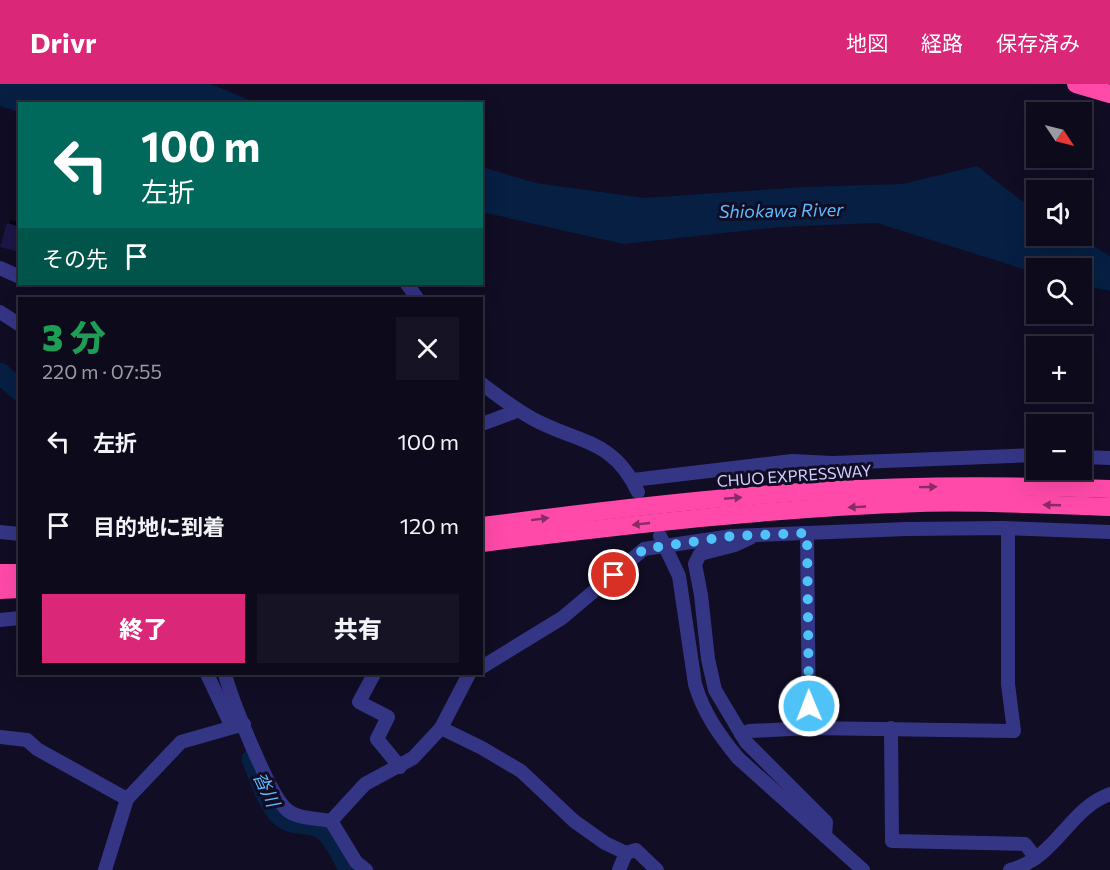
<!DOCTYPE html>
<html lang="ja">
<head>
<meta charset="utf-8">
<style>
	body { margin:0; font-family:Commissioner,"Noto Sans JP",sans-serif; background:#151324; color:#f1f3f6; height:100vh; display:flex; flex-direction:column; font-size:22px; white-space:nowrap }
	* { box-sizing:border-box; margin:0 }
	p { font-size:20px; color:#9a9aa3 }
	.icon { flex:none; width:33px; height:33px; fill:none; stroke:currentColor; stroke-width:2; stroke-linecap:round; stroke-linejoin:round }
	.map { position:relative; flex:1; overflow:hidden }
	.panel { position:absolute; left:18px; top:213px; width:465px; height:378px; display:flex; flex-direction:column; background:#0c0a1b; border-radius:0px; box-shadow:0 6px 24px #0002,0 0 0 2px #2c2b3a }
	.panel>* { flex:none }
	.hud { position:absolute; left:18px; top:18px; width:465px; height:183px; border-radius:0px; box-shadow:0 6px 24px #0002,0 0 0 2px #2c2b3a; background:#00695c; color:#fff; overflow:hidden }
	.needle { width:39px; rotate:125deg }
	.fabs { position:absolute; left:1026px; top:18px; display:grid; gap:12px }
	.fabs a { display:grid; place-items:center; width:66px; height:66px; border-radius:0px; background:#0c0a1b; box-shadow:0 6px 24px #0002,0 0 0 2px #2c2b3a; font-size:30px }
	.pin { position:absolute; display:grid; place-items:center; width:51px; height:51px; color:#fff; margin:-26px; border:3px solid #fff; border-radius:50%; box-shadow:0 2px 6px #0007 }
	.me { position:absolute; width:66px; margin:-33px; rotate:359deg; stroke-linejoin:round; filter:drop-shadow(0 0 4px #0008) }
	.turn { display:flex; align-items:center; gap:21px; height:126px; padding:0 24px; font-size:27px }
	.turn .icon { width:78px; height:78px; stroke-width:2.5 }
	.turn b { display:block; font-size:42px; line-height:51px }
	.then { display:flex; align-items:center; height:57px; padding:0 24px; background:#0003; gap:12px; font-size:22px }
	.round { display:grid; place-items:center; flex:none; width:63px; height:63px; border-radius:0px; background:#151324 }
	.headline { display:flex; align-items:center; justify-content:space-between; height:102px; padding:0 24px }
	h1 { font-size:36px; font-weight:800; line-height:45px; color:#1e9e55 }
	.action { display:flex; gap:12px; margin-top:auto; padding:12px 24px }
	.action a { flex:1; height:69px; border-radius:0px; background:#db2777; color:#fff; font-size:24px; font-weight:800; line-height:69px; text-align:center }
	.action a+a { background:#151324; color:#f1f3f6 }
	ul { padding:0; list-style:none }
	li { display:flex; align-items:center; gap:18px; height:84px; padding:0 24px }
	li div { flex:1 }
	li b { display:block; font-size:22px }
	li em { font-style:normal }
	header { display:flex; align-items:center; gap:36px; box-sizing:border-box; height:84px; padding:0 30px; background:#db2777; color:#fff }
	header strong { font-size:28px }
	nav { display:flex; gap:33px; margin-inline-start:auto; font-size:21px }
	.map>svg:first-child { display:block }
	.water { fill:#061f43 }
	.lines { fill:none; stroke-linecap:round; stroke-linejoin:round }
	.river { stroke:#061f43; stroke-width:21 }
	.building { fill:#1f1746; filter:url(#shadow) }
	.minor { stroke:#353586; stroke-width:14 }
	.highway { stroke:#ff4aa9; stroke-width:18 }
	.oneway { fill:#882c66 }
	.route { stroke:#4fc3f7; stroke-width:10; stroke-dasharray:0 18 }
	.labels { text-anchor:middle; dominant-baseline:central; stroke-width:6; stroke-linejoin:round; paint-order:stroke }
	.street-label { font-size:16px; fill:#d3cfff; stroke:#100d24 }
	.water-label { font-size:18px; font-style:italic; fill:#5dbcff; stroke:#100d24 }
</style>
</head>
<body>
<header>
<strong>Drivr</strong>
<nav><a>地図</a><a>経路</a><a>保存済み</a></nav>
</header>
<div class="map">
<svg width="1110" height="786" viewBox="0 0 1110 786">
	<defs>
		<filter id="shadow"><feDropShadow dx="3.5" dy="-3.5" stdDeviation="0" flood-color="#0009"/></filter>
	</defs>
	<rect width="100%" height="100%" fill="#100d24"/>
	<g class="water">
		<polygon points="0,0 211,0 257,19 20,20 19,28 0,22"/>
		<polygon points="977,82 1018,114 1036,126 1036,152 1078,152 1110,172 1110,207 1082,201 1082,184 1036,184 1036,189 877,139 780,143 623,160 482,128 482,83 536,99 644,114 804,103 902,100"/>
	</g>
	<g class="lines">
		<g class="river">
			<polyline points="0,289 20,307"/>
			<path d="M252,675C259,692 268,722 282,733C290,740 303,739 313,741C331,745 340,769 348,783L354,786"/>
		</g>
	</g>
	<polygon class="building" points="7,139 20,143 20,168 0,163"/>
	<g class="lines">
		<g class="minor">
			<polyline points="0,184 20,193"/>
			<polyline points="407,200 417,214"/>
			<polyline points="0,228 20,241"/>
			<path d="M482,300C499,313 516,326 535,336C581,360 613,355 638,408"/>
			<polyline points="482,340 517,327"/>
			<polyline points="1082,373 1110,374"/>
			<polyline points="633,396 792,377 833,379 1036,371"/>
			<polyline points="0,448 20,450"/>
			<polyline points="807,449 809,644"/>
			<path d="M660,452L679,492L695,600C703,628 719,651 738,674L863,786"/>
			<polyline points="750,454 735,461 700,470 695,480 701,511 708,575 715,606 746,658 826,738 825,752"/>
			<polyline points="0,536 20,534"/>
			<polyline points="482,583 562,534 644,465 732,452 907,445 1003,444 1110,448"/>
			<polyline points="207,590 232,643"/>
			<path d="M225,590C231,614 269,710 286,725C296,735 317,734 331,737L356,778L366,786"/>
			<polyline points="374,590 359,618 388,633 377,655 400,683"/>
			<polyline points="441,644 482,664 521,687 574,737 605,759 626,769 636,766 657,786"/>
			<polyline points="891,644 892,757 1025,760 1036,774"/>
			<polyline points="741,650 750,647 809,644 1014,647 1008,600 1008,445"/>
			<polyline points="0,653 27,656 37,665 127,715 181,658 244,640"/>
			<polyline points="331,737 365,700 413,674 441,644 469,590"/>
			<polyline points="105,786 127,715"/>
			<polyline points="619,786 626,769"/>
			<path d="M1010,786C1058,773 1068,725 1110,710"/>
		</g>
		<g class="highway">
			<polyline points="1076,0 1110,10"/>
			<path d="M482,442C592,428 704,414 815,407C914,401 1012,401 1110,405"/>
			<path d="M482,459C627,441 773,424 920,419C983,417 1047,421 1110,423"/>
			<polyline points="0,489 20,489"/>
			<polyline points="0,506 20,505"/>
		</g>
	</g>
	<defs><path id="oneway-solid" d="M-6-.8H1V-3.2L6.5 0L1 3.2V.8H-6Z" transform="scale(1.5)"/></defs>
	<g class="oneway">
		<use href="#oneway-solid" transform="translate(928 403) rotate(-1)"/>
		<use href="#oneway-solid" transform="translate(733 414) rotate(-5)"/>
		<use href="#oneway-solid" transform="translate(1052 421) rotate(-178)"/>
		<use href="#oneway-solid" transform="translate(857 423) rotate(177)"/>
		<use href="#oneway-solid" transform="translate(540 435) rotate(-7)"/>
		<use href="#oneway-solid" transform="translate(641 440) rotate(174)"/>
	</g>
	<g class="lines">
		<polyline class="route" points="614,491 644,465 732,452 807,449 809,622"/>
	</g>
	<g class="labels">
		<g class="street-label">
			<text transform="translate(794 391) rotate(-4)">CHUO EXPRESSWAY</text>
		</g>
		<g class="water-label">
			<text transform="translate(781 126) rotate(-1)">Shiokawa River</text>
			<text transform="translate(267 705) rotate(65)">沓川</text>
		</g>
	</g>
</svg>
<div class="fabs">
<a><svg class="needle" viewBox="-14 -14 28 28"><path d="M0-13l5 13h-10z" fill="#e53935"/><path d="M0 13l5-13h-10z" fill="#9a9aa3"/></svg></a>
<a><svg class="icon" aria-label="sound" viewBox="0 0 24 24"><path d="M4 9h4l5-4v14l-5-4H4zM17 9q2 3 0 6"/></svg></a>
<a><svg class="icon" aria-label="search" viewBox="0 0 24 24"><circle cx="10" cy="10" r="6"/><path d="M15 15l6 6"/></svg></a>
<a>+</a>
<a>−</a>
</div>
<div class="pin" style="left:614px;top:491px;background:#d93025"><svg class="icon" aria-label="arrive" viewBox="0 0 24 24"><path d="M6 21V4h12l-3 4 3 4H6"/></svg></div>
<svg class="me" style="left:809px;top:622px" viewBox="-20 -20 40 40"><circle r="17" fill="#4fc3f7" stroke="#fff" stroke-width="3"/><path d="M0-11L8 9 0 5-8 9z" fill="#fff"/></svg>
<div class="hud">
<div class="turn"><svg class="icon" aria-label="left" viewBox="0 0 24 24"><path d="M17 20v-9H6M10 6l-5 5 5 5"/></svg><div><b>100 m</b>左折</div></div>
<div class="then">その先<svg class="icon" aria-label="arrive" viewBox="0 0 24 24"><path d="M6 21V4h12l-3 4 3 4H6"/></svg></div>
</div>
<section class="panel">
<div class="headline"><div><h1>3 分</h1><p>220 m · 07:55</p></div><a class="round"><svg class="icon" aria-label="close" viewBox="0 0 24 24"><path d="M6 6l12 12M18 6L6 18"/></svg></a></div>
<ul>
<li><svg class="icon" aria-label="left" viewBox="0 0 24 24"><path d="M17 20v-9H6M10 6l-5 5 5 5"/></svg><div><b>左折</b></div><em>100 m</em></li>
<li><svg class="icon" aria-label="arrive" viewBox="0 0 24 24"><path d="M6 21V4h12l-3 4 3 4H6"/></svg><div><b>目的地に到着</b></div><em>120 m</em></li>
</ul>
<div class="action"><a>終了</a><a>共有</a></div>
</section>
</div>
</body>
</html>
